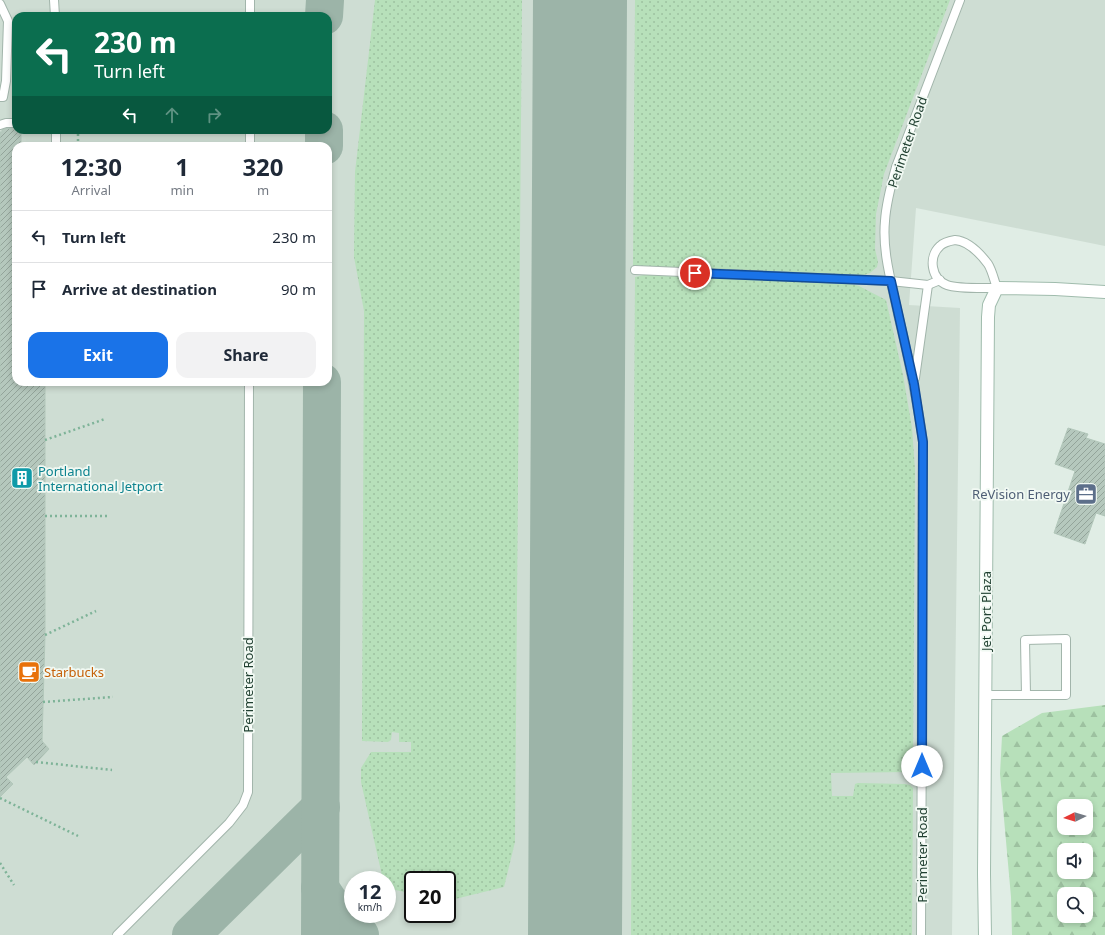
<!DOCTYPE html>
<html lang="en">
<head>
<meta charset="utf-8">
<style>
	body { margin:0; font-family:"Noto Sans",sans-serif; background:#f2f2f3; color:#1f2937; height:100vh; display:flex; flex-direction:column; font-size:15px; white-space:nowrap }
	* { box-sizing:border-box; margin:0 }
	p { font-size:13px; color:#747a83 }
	.icon { flex:none; width:22px; height:22px; fill:none; stroke:currentColor; stroke-width:2; stroke-linecap:round; stroke-linejoin:round }
	.map { position:relative; flex:1; overflow:hidden }
	.side { position:absolute; left:12px; top:142px; width:320px; height:244px; display:flex; flex-direction:column; background:#fff; border-radius:12px; box-shadow:0 2px 6px #0003 }
	.side>* { flex:none }
	.banner { position:absolute; left:12px; top:12px; width:320px; height:122px; border-radius:12px; box-shadow:0 2px 6px #0003; background:#0b6e4f; color:#fff; overflow:hidden }
	.needle { width:26px; rotate:265deg }
	.tools { position:absolute; left:1057px; top:799px; display:grid; gap:8px }
	.tools a { display:grid; place-items:center; width:36px; height:36px; border-radius:8px; background:#fff; box-shadow:0 2px 6px #0003; font-size:20px }
	.speed { position:absolute; left:344px; top:871px; display:flex; gap:8px; font-size:20px; font-weight:700; text-align:center }
	.speed>* { display:grid; place-content:center; width:52px; height:52px; border-radius:50%; background:#fff; box-shadow:0 2px 6px #0003; line-height:1 }
	.speed small { font-size:10px; font-weight:400 }
	.speed .limit { border:2px solid #111; border-radius:6px; background:#fff; color:#111 }
	.pin { position:absolute; display:grid; place-items:center; width:34px; height:34px; color:#fff; margin:-17px; border:2px solid #fff; border-radius:50%; box-shadow:0 1px 4px #0007 }
	.me { position:absolute; width:44px; margin:-22px; rotate:0deg; stroke-linejoin:round; filter:drop-shadow(0 0 3px #0008) }
	.turn { display:flex; align-items:center; gap:14px; height:84px; padding:0 16px; font-size:18px }
	.turn .icon { width:52px; height:52px; stroke-width:2.5 }
	.turn b { display:block; font-size:28px; line-height:34px }
	.lanes { display:flex; align-items:center; height:38px; padding:0 16px; background:#0003; justify-content:center; gap:20px; direction:ltr }
	.lanes .off { opacity:.35 }
	.eta { display:flex; justify-content:space-evenly; align-items:center; height:68px; text-align:center }
	.eta b { font-size:24px; font-weight:700; line-height:28px }
	.action { display:flex; gap:8px; margin-top:auto; padding:8px 16px }
	.action a { flex:1; height:46px; border-radius:12px; background:#1a73e8; color:#fff; font-size:16px; font-weight:700; line-height:46px; text-align:center }
	.action a+a { background:#f2f2f3; color:#1f2937 }
	ul { padding:0; list-style:none }
	li { display:flex; align-items:center; gap:12px; height:52px; padding:0 16px; border-top:1px solid #e0e1e3 }
	li div { flex:1 }
	li b { display:block; font-size:15px }
	li em { font-style:normal }
	.map>svg:first-child { display:block }
	.built { fill:#ceddd3; fill-rule:evenodd }
	.grass { fill:url(#grass-dots) }
	.forest { fill:url(#forest-firs); fill-rule:evenodd }
	.lines { fill:none; stroke-linecap:round; stroke-linejoin:round }
	.taxiway { stroke:#9cb4a8; stroke-width:38 }
	.runway { stroke:#9cb4a8; stroke-width:94 }
	.building { fill:url(#building-hatch); stroke:#b2c7ba }
	.lane-casing { stroke:#a2b5ab; stroke-width:10 }
	.secondary-casing { stroke:#a0bcad; stroke-width:14 }
	.path { stroke:#7eb398; stroke-width:2.5; stroke-dasharray:2 3; stroke-linecap:butt }
	.lane { stroke:#fff; stroke-width:8 }
	.secondary { stroke:#fff; stroke-width:12 }
	.route-casing { stroke:#114b97; stroke-width:10 }
	.route { stroke:#1a73e8; stroke-width:7 }
	.labels { text-anchor:middle; dominant-baseline:central; stroke-width:3.5; stroke-linejoin:round; paint-order:stroke }
	.street-label { font-size:13px; fill:#1f3f30; stroke:#f1f9f3 }
	.culture-label { font-size:13px; fill:#0d838f; stroke:#f1f9f3; text-anchor:start }
	.service-label { font-size:13px; fill:#4e5e75; stroke:#f1f9f3; text-anchor:end }
	.food-label { font-size:13px; fill:#c56008; stroke:#f1f9f3; text-anchor:start }
</style>
</head>
<body>
<div class="map">
<svg width="1105" height="935" viewBox="0 0 1105 935">
	<defs>
		<pattern id="grass-dots" width="8" height="8" patternUnits="userSpaceOnUse"><rect width="8" height="8" fill="#b7e0ba"/><path d="M2 2h.1M6 6h.1" fill="none" stroke="#9dc1a0" stroke-width="1.8" stroke-linecap="round"/></pattern>
		<pattern id="forest-firs" width="22" height="20" patternUnits="userSpaceOnUse"><rect width="22" height="20" fill="#b7e0ba"/><path d="M5 1l3.5 6h-7zM16 11l3.5 6h-7z" fill="#9dc1a0"/></pattern>
		<pattern id="building-hatch" width="6" height="6" patternUnits="userSpaceOnUse"><rect width="6" height="6" fill="#b5c8bd"/><path d="M-1 1l2-2M0 6l6-6M5 7l2-2" fill="none" stroke="#93a49a"/></pattern>
	</defs>
	<rect width="100%" height="100%" fill="#e0ede5"/>
	<path class="built" d="M0,0H1105V246L916,208L909,305L960,308L952,935H0ZM16,16H328V130H16ZM16,146H328V382H16ZM353,880H387V914H353ZM413,880H447V914H413Z"/>
	<g class="grass">
		<polygon points="375,0 522,0 515,842 504,887 447,901 447,880 413,880 413,894 387,888 387,880 383,880 361,782 361,768 371,752 411,752 411,742 399,742 399,733 392,732 391,740 388,742 362,741 364,311 354,257 355,172"/>
		<polygon points="635,0 950,0 884,174 876,214 875,249 878,262 877,267 870,273 858,277 633,267"/>
		<polygon points="648,274 851,284 859,286 886,300 903,375 912,428 915,469 913,769 910,772 831,773 832,796 853,796 855,784 858,783 905,784 910,785 913,788 912,935 631,935 635,277"/>
	</g>
	<path class="forest" d="M1105,705V935H1012L1011,897L1000,774L1002,736L1042,713ZM1064,806H1086V828H1064ZM1064,850H1086V872H1064ZM1064,894H1086V916H1064Z"/>
	<g class="lines">
		<g class="taxiway">
			<polyline points="324,16 325,0"/>
			<polyline points="324,146 324,130"/>
			<path d="M320,888C332,906 342,923 360,935"/>
			<polyline points="191,935 321,807"/>
			<polyline points="320,935 322,382"/>
			<polyline points="559,935 567,925 575,896"/>
		</g>
		<polyline class="runway" points="575,935 580,0"/>
	</g>
	<g class="building">
		<polygon points="7,128 21,130 21,146 16,146 16,382 45,382 45,635 42,741 49,749 34,765 27,757 6,777 13,784 0,797 0,132 2,132 2,130"/>
		<polygon points="1068,428 1088,434 1086,438 1105,444 1105,516 1096,513 1085,544 1054,533 1075,471 1055,464"/>
	</g>
	<g class="lines">
		<g class="lane-casing">
			<g id="lane">
				<polyline points="54,0 55,16"/>
				<polyline points="0,4 8,21 6,81 3,97 0,97"/>
				<polyline points="250,16 250,0"/>
				<polyline points="0,125 6,123 16,123"/>
				<polyline points="56,146 56,130"/>
				<polyline points="250,146 250,130"/>
				<path d="M955,240C968,241 979,252 988,264C992,270 994,280 997,288C984,288 958,289 947,285C931,279 928,257 940,246C944,242 949,241 955,240Z"/>
				<polyline points="635,270 891,281 928,285 940,280"/>
				<polyline points="915,378 928,285"/>
				<polyline points="985,695 1066,695 1066,639 1025,640 1026,695"/>
				<polyline points="117,935 229,823 243,805 248,792 249,382"/>
				<path d="M921,935L923,442C917,399 908,356 898,314C892,284 882,252 885,221C886,203 891,185 896,167L960,0"/>
			</g>
		</g>
		<g class="secondary-casing">
			<polyline id="secondary" points="985,935 984,874 988,317 989,305 997,288 1055,289 1105,292"/>
		</g>
		<g class="path">
			<polyline points="78,146 78,130"/>
			<polyline points="45,440 105,419"/>
			<polyline points="45,516 108,516"/>
			<polyline points="45,635 96,611"/>
			<polyline points="43,702 113,697"/>
			<polyline points="36,762 112,770"/>
			<polyline points="0,798 78,836"/>
			<polyline points="0,863 14,885"/>
		</g>
		<use href="#lane" class="lane"/>
		<use href="#secondary" class="secondary"/>
	</g>
	<g class="lines">
		<g class="route-casing">
			<polyline id="route" points="695,273 891,281 914,384 923,442 922,766"/>
		</g>
		<use href="#route" class="route"/>
	</g>
	<defs>
		<g id="building-square" transform="scale(1.15)"><rect x="-9" y="-9" width="18" height="18" rx="4" fill="#0f9aa8" stroke="#f1f9f3"/><path d="M-4-6H4V6H1V3H-1V6H-4ZM-2.5-4.3h1.7v1.8h-1.7ZM.8-4.3h1.7v1.8H.8ZM-2.5-1h1.7V.8h-1.7ZM.8-1h1.7V.8H.8Z" fill="#fff"/></g>
		<g id="office-square" transform="scale(1.15)"><rect x="-9" y="-9" width="18" height="18" rx="4" fill="#5c6f8a" stroke="#f1f9f3"/><path d="M-6-3h4V-5.5h4V-3h4V5H-6ZM-1-4.5V-3h2v-1.5ZM-6 0V1H6V0Z" fill="#fff"/></g>
		<g id="cafe-square" transform="scale(1.15)"><rect x="-9" y="-9" width="18" height="18" rx="4" fill="#e8710a" stroke="#f1f9f3"/><path d="M-5.5-4.5H6V0H3Q3 3.5 0 3.5H-2.5Q-5.5 3.5-5.5 0ZM3-3.2v2h1.7v-2ZM-6 4.5H4V6H-6Z" fill="#fff"/></g>
	</defs>
	<g fill-rule="evenodd">
		<use href="#building-square" x="22" y="478"/>
		<use href="#office-square" x="1086" y="494"/>
		<use href="#cafe-square" x="29" y="672"/>
	</g>
	<g class="labels">
		<g class="street-label">
			<text transform="translate(907 142) rotate(-71)">Perimeter Road</text>
			<text transform="translate(986 611) rotate(-90)">Jet Port Plaza</text>
			<text transform="translate(248 685) rotate(-90)">Perimeter Road</text>
			<text transform="translate(922 855) rotate(-90)">Perimeter Road</text>
		</g>
		<g class="culture-label">
			<text x="38" y="471">Portland<tspan x="38" dy="15">International Jetport</tspan></text>
		</g>
		<g class="service-label">
			<text x="1070" y="494">ReVision Energy</text>
		</g>
		<g class="food-label">
			<text x="44" y="672">Starbucks</text>
		</g>
	</g>
</svg>
<div class="tools">
<a><svg class="needle" viewBox="-14 -14 28 28"><path d="M0-13l5 13h-10z" fill="#e53935"/><path d="M0 13l5-13h-10z" fill="#747a83"/></svg></a>
<a><svg class="icon" aria-label="sound" viewBox="0 0 24 24"><path d="M4 9h4l5-4v14l-5-4H4zM17 9q2 3 0 6"/></svg></a>
<a><svg class="icon" aria-label="search" viewBox="0 0 24 24"><circle cx="10" cy="10" r="6"/><path d="M15 15l6 6"/></svg></a>
</div>
<div class="speed"><div>12<small>km/h</small></div><div class="limit">20</div></div>
<div class="pin" style="left:695px;top:273px;background:#d93025"><svg class="icon" aria-label="arrive" viewBox="0 0 24 24"><path d="M6 21V4h12l-3 4 3 4H6"/></svg></div>
<svg class="me" style="left:922px;top:766px" viewBox="-20 -20 40 40"><circle r="19" fill="#fff"/><path d="M0-13L10 11 0 6-10 11z" fill="#1a73e8"/></svg>
<div class="banner">
<div class="turn"><svg class="icon" aria-label="left" viewBox="0 0 24 24"><path d="M17 20v-9H6M10 6l-5 5 5 5"/></svg><div><b>230 m</b>Turn left</div></div>
<div class="lanes"><svg class="icon" aria-label="left" viewBox="0 0 24 24"><path d="M17 20v-9H6M10 6l-5 5 5 5"/></svg><svg class="icon off" aria-label="ahead" viewBox="0 0 24 24"><path d="M12 20V5M6 11l6-6 6 6"/></svg><svg class="icon off" aria-label="right" viewBox="0 0 24 24"><path d="M7 20v-9h11M14 6l5 5-5 5"/></svg></div>
</div>
<section class="side">
<div class="eta">
<div><b>12:30</b><p>Arrival</p></div>
<div><b>1</b><p>min</p></div>
<div><b>320</b><p>m</p></div>
</div>
<ul>
<li><svg class="icon" aria-label="left" viewBox="0 0 24 24"><path d="M17 20v-9H6M10 6l-5 5 5 5"/></svg><div><b>Turn left</b></div><em>230 m</em></li>
<li><svg class="icon" aria-label="arrive" viewBox="0 0 24 24"><path d="M6 21V4h12l-3 4 3 4H6"/></svg><div><b>Arrive at destination</b></div><em>90 m</em></li>
</ul>
<div class="action"><a>Exit</a><a>Share</a></div>
</section>
</div>
</body>
</html>
